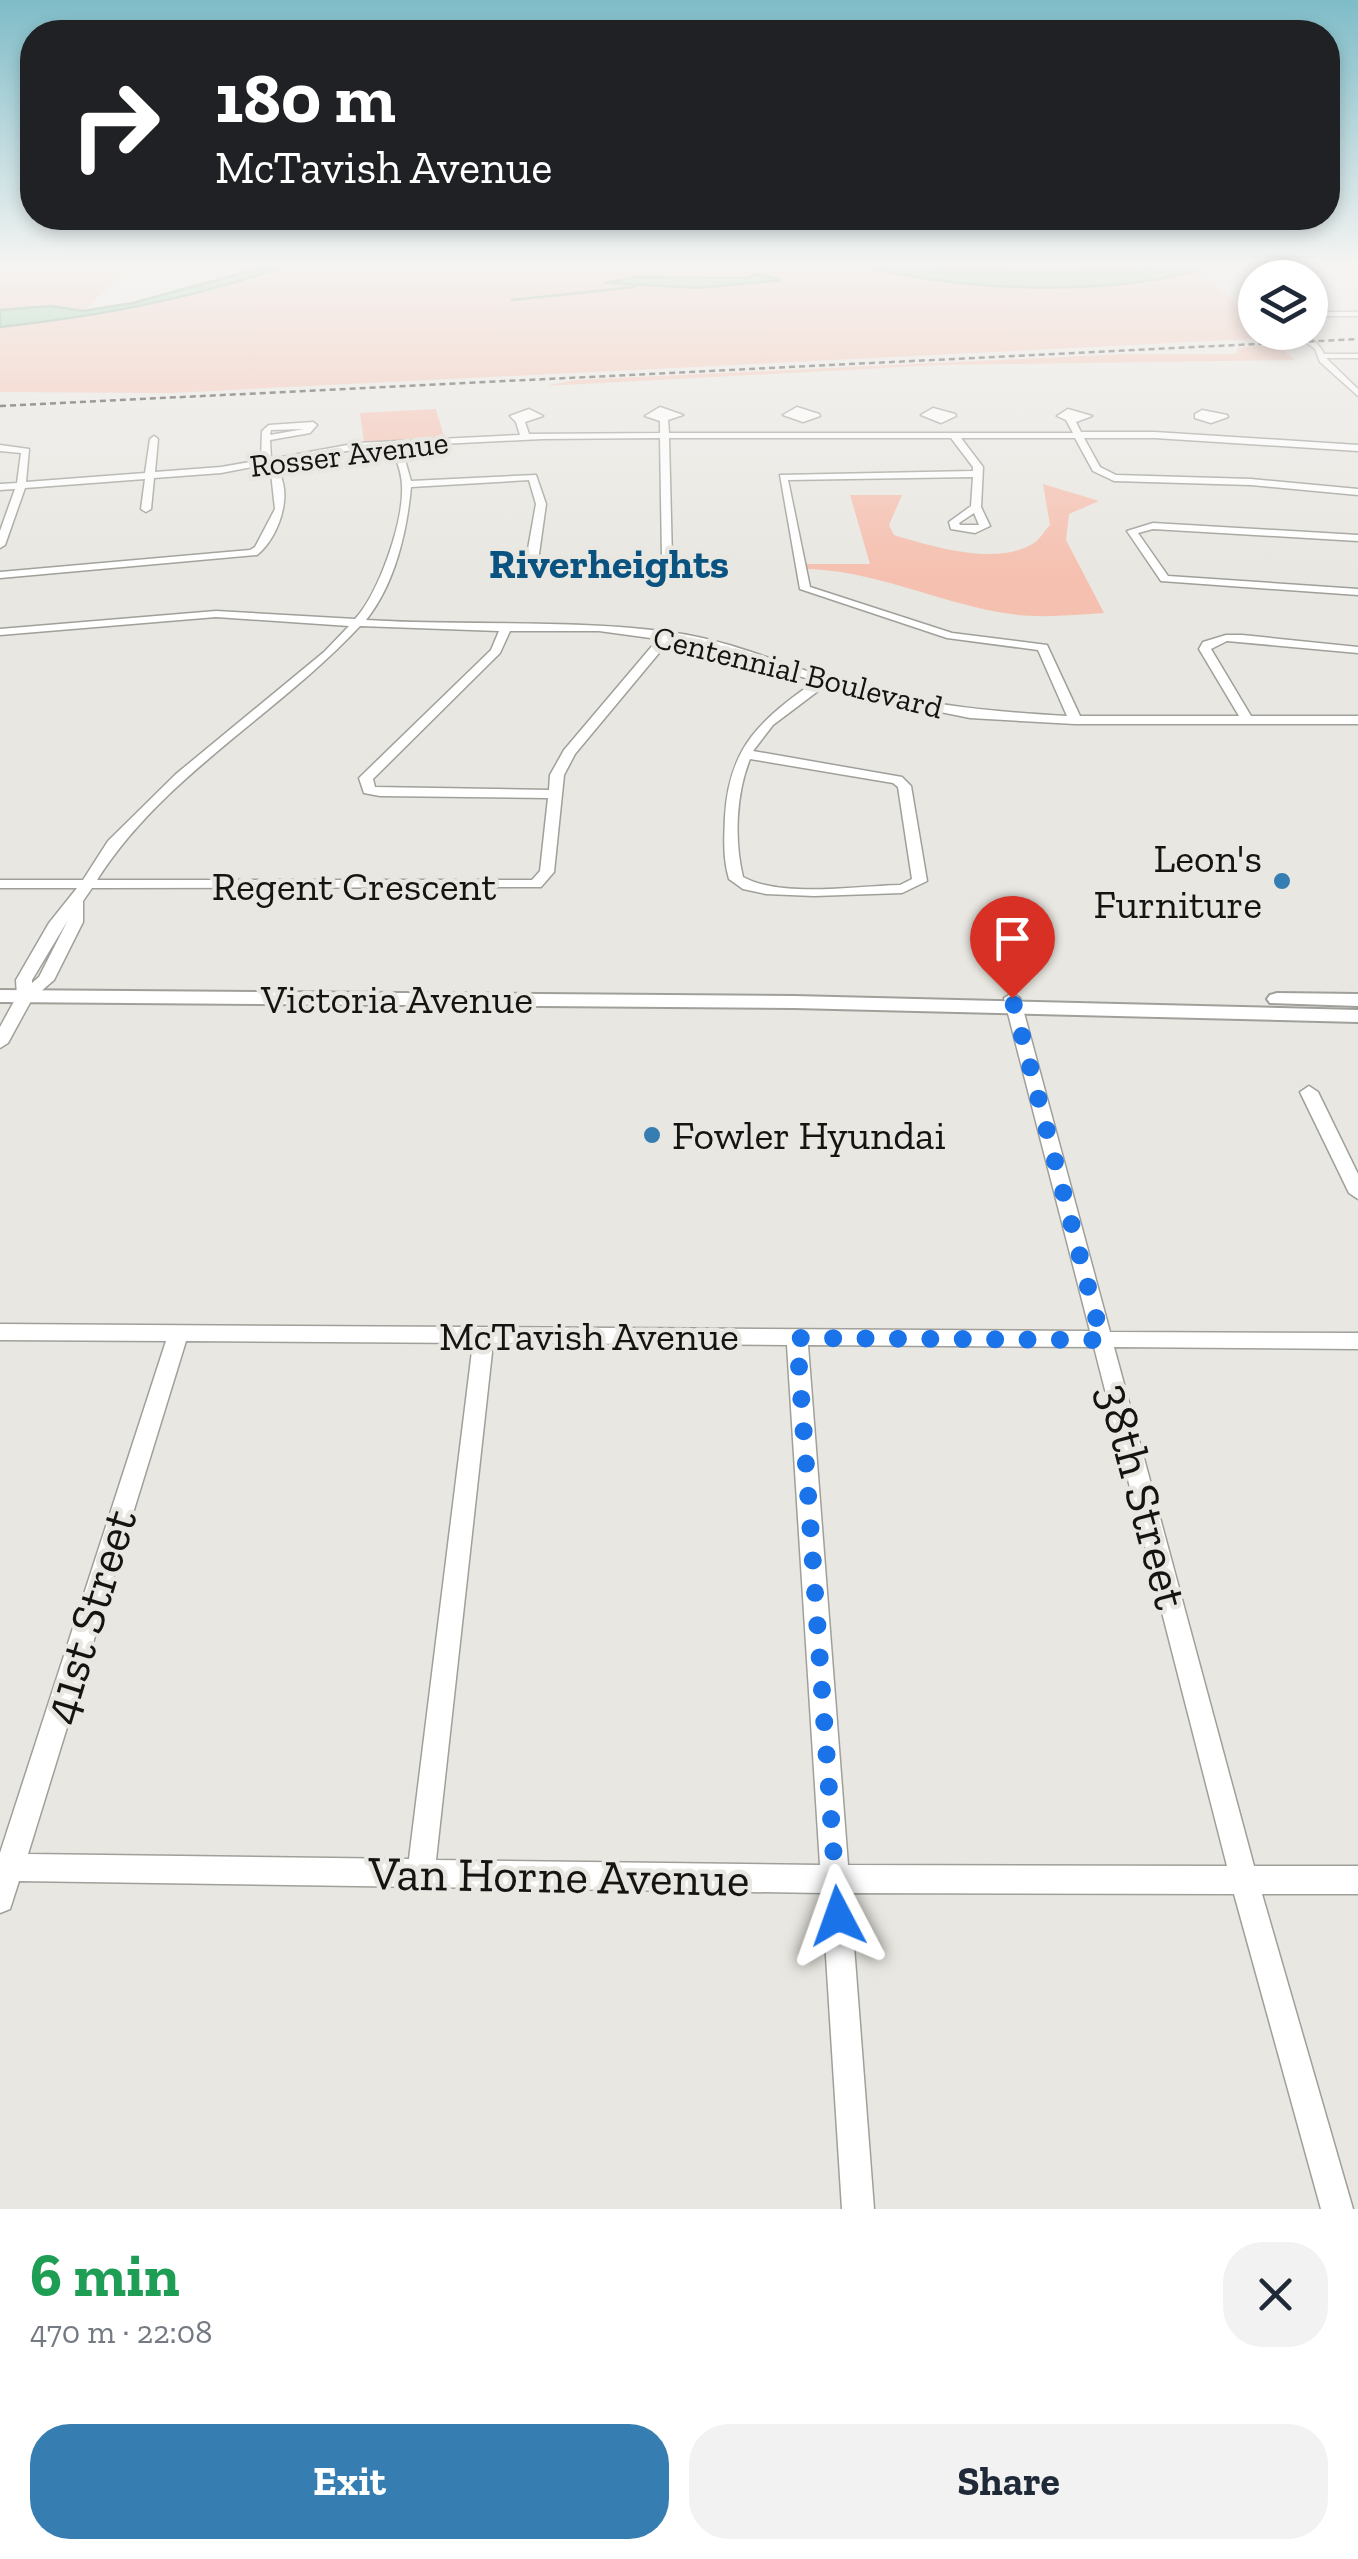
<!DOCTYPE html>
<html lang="en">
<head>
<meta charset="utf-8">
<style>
	body { margin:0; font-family:"Zilla Slab",serif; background:#f2f2f3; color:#1f2937; height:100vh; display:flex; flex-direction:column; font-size:38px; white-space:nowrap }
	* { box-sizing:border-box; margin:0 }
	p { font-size:32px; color:#747a83 }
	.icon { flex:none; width:55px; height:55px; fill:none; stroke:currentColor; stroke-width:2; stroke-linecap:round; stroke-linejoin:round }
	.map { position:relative; height:2209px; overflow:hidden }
	.details { display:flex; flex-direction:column; background:#fff; flex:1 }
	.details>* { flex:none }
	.top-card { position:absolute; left:20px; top:20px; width:1320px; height:210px; border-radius:40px; box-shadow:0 5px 15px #0003; background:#202124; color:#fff; overflow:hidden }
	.controls { position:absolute; left:1238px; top:260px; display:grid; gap:20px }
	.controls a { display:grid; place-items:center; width:90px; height:90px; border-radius:50%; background:#fff; box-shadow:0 5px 15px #0003; font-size:50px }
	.pin { position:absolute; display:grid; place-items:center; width:85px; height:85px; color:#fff; margin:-102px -42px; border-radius:50% 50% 50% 0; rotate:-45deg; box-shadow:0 0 10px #0007 }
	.pin .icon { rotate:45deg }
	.me { position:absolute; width:110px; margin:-55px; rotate:356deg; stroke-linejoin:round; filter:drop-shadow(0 0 8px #0008) }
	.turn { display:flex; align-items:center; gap:35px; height:210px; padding:0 30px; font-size:45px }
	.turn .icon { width:130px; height:130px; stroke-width:2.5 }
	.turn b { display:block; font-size:70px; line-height:85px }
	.round { display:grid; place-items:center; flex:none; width:105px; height:105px; border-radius:40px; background:#f2f2f3 }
	.headline { display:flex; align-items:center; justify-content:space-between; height:170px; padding:0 30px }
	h1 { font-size:60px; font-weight:700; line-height:75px; color:#1e9e55 }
	.primary-button { display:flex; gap:20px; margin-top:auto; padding:20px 30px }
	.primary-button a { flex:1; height:115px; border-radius:40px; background:#367db1; color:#fff; font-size:40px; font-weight:700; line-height:115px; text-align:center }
	.primary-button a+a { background:#f2f2f3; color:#1f2937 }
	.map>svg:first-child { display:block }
	.green { fill:#f5c0b0 }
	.water { fill:#7fc799; stroke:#5f9170; stroke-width:2.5 }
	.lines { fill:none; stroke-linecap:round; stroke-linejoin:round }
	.stream { stroke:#5f9170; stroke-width:2.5 }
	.river { fill:#7fc799; fill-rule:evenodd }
	.minor-casing { stroke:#a09f99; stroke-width:3 }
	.major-casing { stroke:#a09f99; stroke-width:4 }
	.minor { fill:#fff; fill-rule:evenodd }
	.major { fill:#fff; fill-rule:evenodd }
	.rail { stroke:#2c2b28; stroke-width:2.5; stroke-dasharray:6 4; stroke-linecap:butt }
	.route { stroke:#1a73e8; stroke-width:18; stroke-dasharray:0 32.4 }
	.poi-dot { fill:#367db1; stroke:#e8e7e1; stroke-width:4 }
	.labels { text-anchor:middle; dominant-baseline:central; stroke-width:9; stroke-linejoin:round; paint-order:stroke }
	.far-street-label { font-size:32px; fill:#151412; stroke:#e8e7e1 }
	.poi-label { font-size:40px; fill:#151412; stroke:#e8e7e1; text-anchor:end }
	.street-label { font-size:40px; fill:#151412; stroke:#e8e7e1 }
	.far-district-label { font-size:42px; font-weight:bold; fill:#0a5381; stroke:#e8e7e1 }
	.near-street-label { font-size:48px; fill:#151412; stroke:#e8e7e1 }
</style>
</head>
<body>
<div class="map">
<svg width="1358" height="2209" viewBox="0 0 1358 2209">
	<rect width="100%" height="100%" fill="#e8e7e1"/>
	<g class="green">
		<polygon points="0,265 133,265 83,311 51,306 0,310"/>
		<path d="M289,265H862C972,296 1089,289 1200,270L1255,321V332L1267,333L1273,338L171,393L0,392V327C97,316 197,302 289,265Z"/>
		<path d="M927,265H1138C1073,279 993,278 927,265Z"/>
		<polygon points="1269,345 1281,348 1295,360 940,365 545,386 575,380 1126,354 1236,354 1238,348"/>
		<polygon points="436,409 444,437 364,442 360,413"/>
		<path d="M1043,484L1099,501L1069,514L1066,540L1104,613C1072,615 1037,619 1004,613C936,602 872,569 802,569V564H870L850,495H902L889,525L894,535C931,546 997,567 1034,543C1040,539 1045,530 1050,525Z"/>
	</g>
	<g class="water">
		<path d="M271,265H287C195,299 98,316 0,327V310L51,306L83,311L133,303Z"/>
		<path d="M862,265C922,265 981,272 1041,272C1099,273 1155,265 1213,265C1120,298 955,292 862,265Z"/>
		<polygon points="757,274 781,280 699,288 605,283 635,277 748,278"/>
	</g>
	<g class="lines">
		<polyline class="stream" points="512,300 635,287"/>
		<polygon class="river" points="1199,265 1234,265 1144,280 1138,276"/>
		<g class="minor-casing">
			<g id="minor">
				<rect x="1310" y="312" width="48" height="4"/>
				<path d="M1292,332C1304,332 1319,342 1324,354H1358V358H1326L1358,389V396L1320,362L1315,349Z"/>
				<path d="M660,407L683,415L668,420L669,433H1073L1066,420L1057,416L1068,409L1092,416L1076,422L1081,432H1155L1358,445V451L1155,438H1084L1100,467L1116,475L1251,479L1358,489V495L1251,485L1114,481L1093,471L1075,438H961L983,467L981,507L990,526L975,533L951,529L949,522L971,506L973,477L788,480L810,587L952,633L1047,645L1080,716H1239L1199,649L1203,642L1226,635H1242L1358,647V653L1227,641L1211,649L1251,716H1358V724H1075L970,718L862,696L826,685L773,725L753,751L902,777L911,786L927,881L902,893L814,896L766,894L743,889L729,879C723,859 724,838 725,817C729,746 761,720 815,681L697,644L669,641L575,754L564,775L554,872L541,887L92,888L83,901V922L54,980L32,999L8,1043L0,1048V1027L17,996L16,980L49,923L77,888H0V880H83L108,841L176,774L324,652L349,626L216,617L0,635V629L216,611L355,619C379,593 404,521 402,486C402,473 396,459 392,447L358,449L272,464C297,486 280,537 257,555L0,578V572L250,550L255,547L275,509L271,473L263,465L221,473L154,478L151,509L146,512L141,509L145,479L25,488L5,545L0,548V531L15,489L0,490V484L17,483L21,453L0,451V445L29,449L26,482L145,473L150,439L154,436L158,439L155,472L221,467L261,460L262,431L269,425L313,422L317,425L310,433L270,440L271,459L358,443L520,435L516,422L510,416L529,409L543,416L525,422L529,434L660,433V421L645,416ZM304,429L270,435L271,430ZM660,438L662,558L659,560L538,561L546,504L536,475L411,481L401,446L542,439ZM669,438H951L973,467V471L780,475L800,589L947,638L1038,650L1067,716C997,712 933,706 864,689C800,672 734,640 669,632C570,619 467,626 366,620C395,584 407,531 411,487L529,480L536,504L526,560L531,566L666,565L672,559ZM974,513L979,525H960L959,523ZM360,626L499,631L491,650L359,778L364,793L380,796L548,798L540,871L532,880H97C163,776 277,715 360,626ZM510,631H599L658,639L564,750L550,775L549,790L375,787L373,779L500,653ZM750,759L893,783L898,787L912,879L900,885C855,886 782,898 743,877C734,840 736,794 750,759ZM68,920L39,977L32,983V980Z"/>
				<polygon points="797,407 819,414 820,416 803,422 783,415"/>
				<polygon points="933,408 955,414 956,416 941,423 921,415"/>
				<polygon points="1202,410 1227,415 1228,417 1211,423 1195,418 1195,414"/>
				<polygon points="1153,523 1358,535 1358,541 1153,529 1138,533 1168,576 1358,589 1358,595 1161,581 1127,531"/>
				<path d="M1012,993L1020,998L1110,1332L1358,1333V1349L1114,1347L1254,1866H1358V1894H1262L1353,2209H1321L1234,1894L850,1893L874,2209H842L822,1893L19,1881L10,1909L0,1913V1853L166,1341L0,1340V1324L1090,1331L1004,998ZM186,1341L473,1343L409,1859L28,1854ZM493,1343L787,1345L820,1865L436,1860ZM808,1345L1094,1347L1227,1866L848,1865Z"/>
				<polygon points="1309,1086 1318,1092 1358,1174 1358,1199 1349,1193 1300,1092"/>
			</g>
		</g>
		<g class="major-casing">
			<g id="major">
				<polygon points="0,990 794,996 1358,1010 1358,1022 794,1008 0,1002"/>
				<polygon points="1277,993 1358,994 1358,1006 1270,1003 1267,999 1270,995"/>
			</g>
		</g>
		<use href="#minor" class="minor"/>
		<use href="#major" class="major"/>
		<polyline class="rail" points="0,406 1358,339"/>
	</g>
	<linearGradient id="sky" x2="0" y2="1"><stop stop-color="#7ebcc8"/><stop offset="0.46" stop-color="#f5f4f2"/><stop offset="1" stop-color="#f5f4f2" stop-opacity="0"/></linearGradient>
	<rect width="1358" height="574" fill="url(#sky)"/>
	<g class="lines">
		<polyline class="route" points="838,1916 797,1338 1102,1340 1012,998"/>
	</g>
	<g class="poi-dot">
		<circle cx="1282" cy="881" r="10"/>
		<circle cx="652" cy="1135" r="10"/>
	</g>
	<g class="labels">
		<g class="far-street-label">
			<text transform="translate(349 454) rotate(-7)">Rosser Avenue</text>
			<text transform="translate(798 672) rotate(14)">Centennial Boulevard</text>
		</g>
		<g class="poi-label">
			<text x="1262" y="858">Leon's<tspan x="1262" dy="46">Furniture</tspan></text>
			<text x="672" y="1135" text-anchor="start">Fowler Hyundai</text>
		</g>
		<g class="street-label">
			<text x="354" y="886">Regent Crescent</text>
			<text x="397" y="999">Victoria Avenue</text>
			<text x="589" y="1336">McTavish Avenue</text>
		</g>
		<g class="far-district-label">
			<text x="609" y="563">Riverheights</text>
		</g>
		<g class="near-street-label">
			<text transform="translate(1143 1496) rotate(75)">38th Street</text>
			<text transform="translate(89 1616) rotate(-73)">41st Street</text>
			<text transform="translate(559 1876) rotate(1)">Van Horne Avenue</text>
		</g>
	</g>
</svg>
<div class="controls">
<a><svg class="icon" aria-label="layers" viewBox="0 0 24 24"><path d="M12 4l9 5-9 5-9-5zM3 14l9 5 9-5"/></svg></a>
</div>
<div class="pin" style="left:1012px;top:998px;background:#d93025"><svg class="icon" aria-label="arrive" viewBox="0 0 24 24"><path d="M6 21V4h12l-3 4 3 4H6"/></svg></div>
<svg class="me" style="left:838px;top:1916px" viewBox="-20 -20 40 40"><path d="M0-17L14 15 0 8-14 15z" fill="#1a73e8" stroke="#fff" stroke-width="4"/></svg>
<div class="top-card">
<div class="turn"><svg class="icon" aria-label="right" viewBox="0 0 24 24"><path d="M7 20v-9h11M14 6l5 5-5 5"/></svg><div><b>180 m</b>McTavish Avenue</div></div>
</div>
</div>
<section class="details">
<div class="headline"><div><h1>6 min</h1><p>470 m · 22:08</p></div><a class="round"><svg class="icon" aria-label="close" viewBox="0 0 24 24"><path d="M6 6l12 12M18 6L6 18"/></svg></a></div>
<div class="primary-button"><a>Exit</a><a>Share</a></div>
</section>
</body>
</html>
